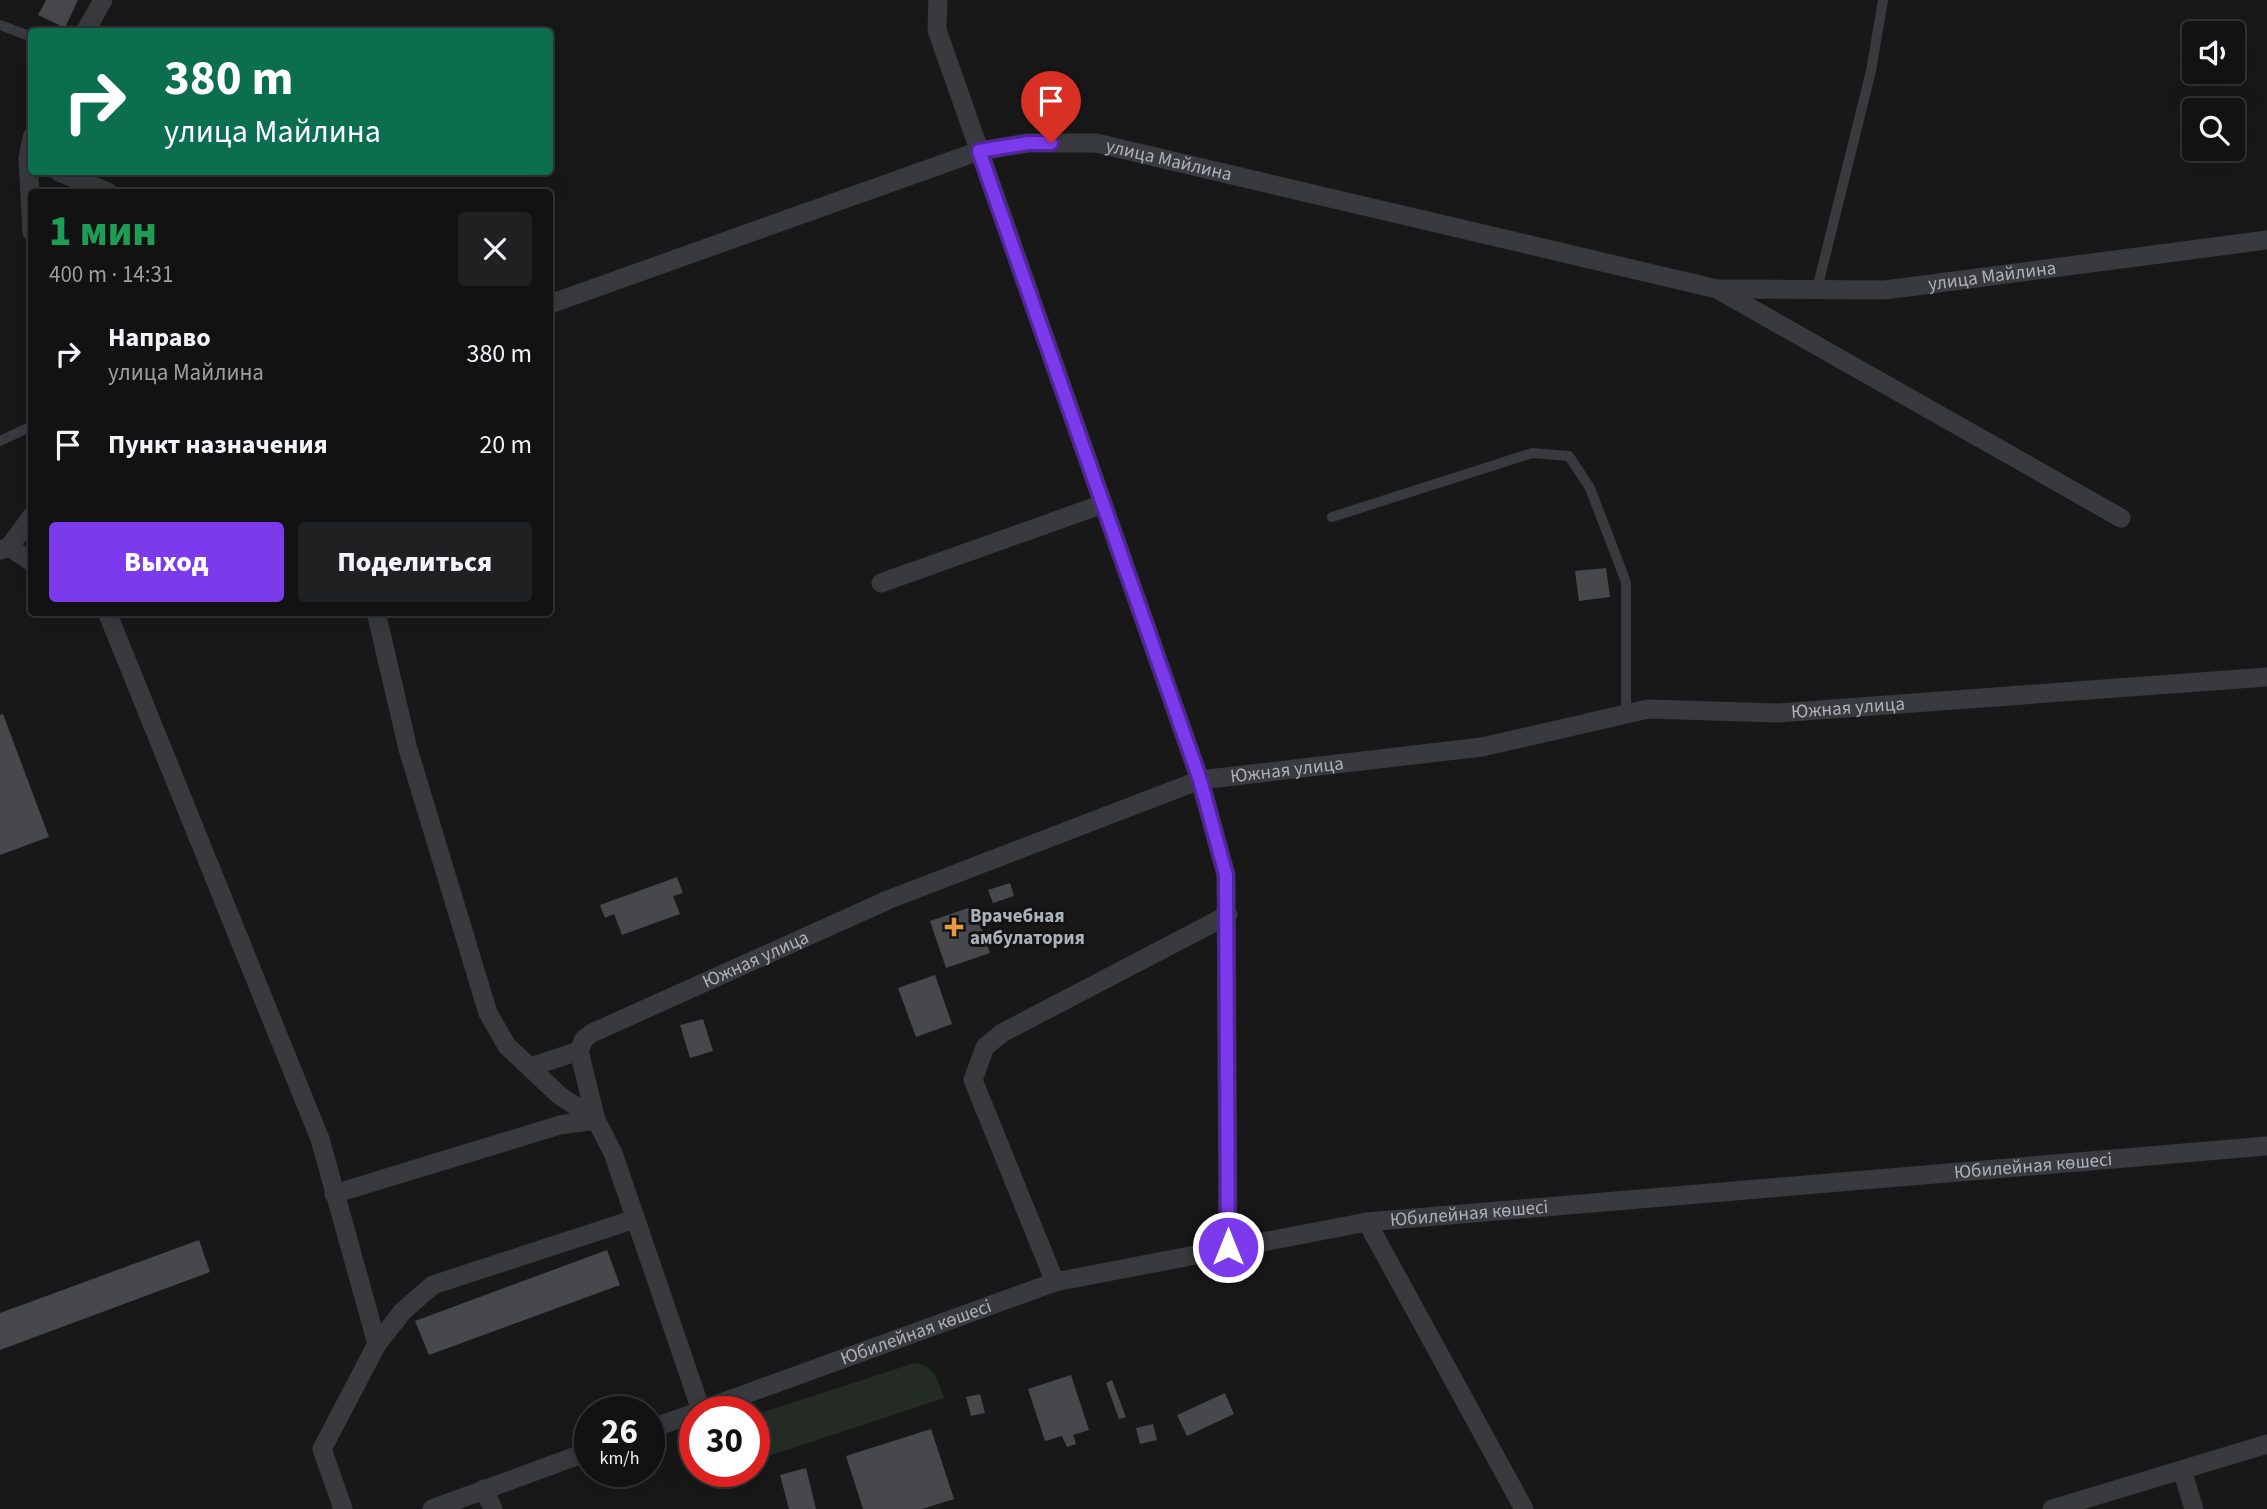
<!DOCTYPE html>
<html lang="ru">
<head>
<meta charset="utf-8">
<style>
	body { margin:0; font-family:"Source Sans 3",sans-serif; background:#1f2021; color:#f1f3f6; height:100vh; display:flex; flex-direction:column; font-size:26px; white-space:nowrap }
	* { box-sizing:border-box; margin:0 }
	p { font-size:23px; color:#9c9ea0 }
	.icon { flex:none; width:38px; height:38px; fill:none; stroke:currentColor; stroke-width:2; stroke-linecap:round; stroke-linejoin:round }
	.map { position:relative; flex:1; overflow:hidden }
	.side { position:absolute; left:28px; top:189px; width:525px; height:427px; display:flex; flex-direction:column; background:#121213; border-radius:7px; box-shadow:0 7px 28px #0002,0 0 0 2px #313233 }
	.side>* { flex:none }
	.top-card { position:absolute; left:28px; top:28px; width:525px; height:147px; border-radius:7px; box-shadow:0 7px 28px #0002,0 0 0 2px #313233; background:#0b6e4f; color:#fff; overflow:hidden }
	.fabs { position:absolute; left:2182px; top:21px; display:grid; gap:14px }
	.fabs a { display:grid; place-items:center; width:63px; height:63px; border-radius:7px; background:#121213; box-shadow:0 7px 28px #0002,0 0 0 2px #313233; font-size:35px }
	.speed { position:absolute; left:574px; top:1396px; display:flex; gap:14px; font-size:35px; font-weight:700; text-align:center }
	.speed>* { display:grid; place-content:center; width:91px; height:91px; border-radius:50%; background:#121213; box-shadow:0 7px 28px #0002,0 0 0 2px #313233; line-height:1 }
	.speed small { font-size:18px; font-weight:400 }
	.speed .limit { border:10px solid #d22; background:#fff; color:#111 }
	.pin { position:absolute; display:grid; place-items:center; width:60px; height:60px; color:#fff; margin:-72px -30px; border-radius:50% 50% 50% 0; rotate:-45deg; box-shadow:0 0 7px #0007 }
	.pin .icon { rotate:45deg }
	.me { position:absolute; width:77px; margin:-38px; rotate:0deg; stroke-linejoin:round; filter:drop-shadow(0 0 5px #0008) }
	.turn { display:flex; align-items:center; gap:24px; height:147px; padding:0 21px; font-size:32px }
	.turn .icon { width:91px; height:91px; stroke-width:2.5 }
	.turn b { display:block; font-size:49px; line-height:60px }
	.round { display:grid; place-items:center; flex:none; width:74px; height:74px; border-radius:7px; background:#1f2021 }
	.head { display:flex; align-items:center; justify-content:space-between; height:119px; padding:0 21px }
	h1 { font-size:42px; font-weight:800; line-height:52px; color:#1e9e55 }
	.cta { display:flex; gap:14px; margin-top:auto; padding:14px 21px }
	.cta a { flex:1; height:80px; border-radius:7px; background:#7c3aed; color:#fff; font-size:28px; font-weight:800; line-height:80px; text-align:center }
	.cta a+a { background:#1f2021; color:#f1f3f6 }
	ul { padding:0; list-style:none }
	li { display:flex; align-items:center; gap:21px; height:91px; padding:0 21px }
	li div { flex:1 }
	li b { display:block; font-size:26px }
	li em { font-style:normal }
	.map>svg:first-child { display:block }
	.green { fill:#242c24 }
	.building { fill:#47484c }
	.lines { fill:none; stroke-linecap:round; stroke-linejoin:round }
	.lane { stroke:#393a3e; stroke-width:10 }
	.street { stroke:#393a3e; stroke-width:19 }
	.route-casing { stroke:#51269a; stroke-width:18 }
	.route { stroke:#7c3aed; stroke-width:12 }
	.poi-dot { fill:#e89a41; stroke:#131314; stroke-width:2.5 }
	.labels { text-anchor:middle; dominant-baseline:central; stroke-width:6; stroke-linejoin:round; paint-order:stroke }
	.street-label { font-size:19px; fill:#aab1b8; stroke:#131314 }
	.poi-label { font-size:19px; font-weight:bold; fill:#aab1b8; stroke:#131314; text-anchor:start }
</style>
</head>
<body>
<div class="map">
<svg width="2267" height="1509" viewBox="0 0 2267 1509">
	<rect width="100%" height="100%" fill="#181819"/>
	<path class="green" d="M915,1363C936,1366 938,1381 944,1398L754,1461V1415Z"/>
	<g class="building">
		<polygon points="46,0 78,0 65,28 38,15"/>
		<polygon points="1606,568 1610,597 1579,601 1575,571"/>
		<polygon points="3,714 49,837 0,855 0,715"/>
		<polygon points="677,877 683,893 673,896 680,914 622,935 614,914 605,918 600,905"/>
		<polygon points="1010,883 1014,896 993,903 988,890"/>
		<polygon points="974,906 990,953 946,968 930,921"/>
		<polygon points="935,975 952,1024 916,1037 898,988"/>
		<polygon points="703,1019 713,1051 690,1058 680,1025"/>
		<polygon points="199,1240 210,1272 0,1350 0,1313"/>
		<polygon points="607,1250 620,1285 429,1355 415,1321"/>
		<polygon points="1071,1375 1089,1430 1073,1435 1076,1444 1067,1447 1062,1436 1045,1441 1028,1389"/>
		<polygon points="1112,1380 1126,1417 1119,1419 1106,1383"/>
		<polygon points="1225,1393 1234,1414 1187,1436 1177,1415"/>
		<polygon points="980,1394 985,1413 971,1416 966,1397"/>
		<polygon points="1153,1424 1157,1440 1140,1444 1136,1428"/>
		<polygon points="931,1429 954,1499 922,1509 863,1509 846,1456"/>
		<polygon points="806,1468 816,1509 789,1509 780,1475"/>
	</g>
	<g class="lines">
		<g class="lane">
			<polyline points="0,25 32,37"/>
			<polyline points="1817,289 1871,71 1883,0"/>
			<polyline points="0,441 32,426"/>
			<polyline points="1332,517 1532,453 1569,456 1590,488 1626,582 1626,714"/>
		</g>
		<g class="street">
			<polyline points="938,0 937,30 1200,780 1226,875 1228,1247"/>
			<polyline points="85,32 103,0"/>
			<polyline points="32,137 28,158 32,232"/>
			<polyline points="59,172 108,192"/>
			<path id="s1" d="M1718,289L1885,290L2267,240"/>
			<path id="s2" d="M550,304L979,151L1028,143H1096L1717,289L2121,518"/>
			<polyline points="9,547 32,562"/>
			<polyline points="0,550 9,547 32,516"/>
			<polyline points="881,583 1103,504"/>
			<polyline points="107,612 320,1139 377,1344 322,1449 343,1509"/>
			<polyline points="376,612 408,749 488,1013 507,1046 559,1095 596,1120 613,1153 701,1410"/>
			<polyline points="530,1067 579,1051"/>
			<path id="s3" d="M334,1194L560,1125L596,1120L579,1051L584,1039L592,1033L890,899L1200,780L1482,747L1648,709L1777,713L2267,677"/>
			<polyline points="1367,1222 1524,1509"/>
			<polyline points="1055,1282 973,1080 985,1047 1002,1033 1228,915"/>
			<polyline points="377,1344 403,1311 433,1285 635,1219"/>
			<path id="s4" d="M696,1412L1055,1282L1367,1222L2267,1146"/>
			<polyline points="649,1429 695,1413"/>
			<polyline points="2182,1470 2194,1509"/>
			<polyline points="484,1489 493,1509"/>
			<polyline points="432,1509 590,1451"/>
			<polyline points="2052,1509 2267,1444"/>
		</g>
	</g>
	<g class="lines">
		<g class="route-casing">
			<polyline id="route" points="1051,143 1028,143 979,151 1200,780 1226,875 1228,1247"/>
		</g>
		<use href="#route" class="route"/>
	</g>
	<path class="poi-dot" d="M950.5 916.5h7v7h7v7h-7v7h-7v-7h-7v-7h7z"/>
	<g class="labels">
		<g class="street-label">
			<text stroke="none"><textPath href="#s2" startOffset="648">улица Майлина</textPath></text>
			<text stroke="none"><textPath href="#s1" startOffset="275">улица Майлина</textPath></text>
			<text stroke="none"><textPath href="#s3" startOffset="1680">Южная улица</textPath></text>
			<text stroke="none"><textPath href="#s3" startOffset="1113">Южная улица</textPath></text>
			<text stroke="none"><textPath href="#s3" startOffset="546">Южная улица</textPath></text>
			<text stroke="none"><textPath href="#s4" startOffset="1368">Юбилейная көшесі</textPath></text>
			<text stroke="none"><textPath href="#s4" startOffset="802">Юбилейная көшесі</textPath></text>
			<text stroke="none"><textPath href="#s4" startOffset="234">Юбилейная көшесі</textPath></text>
		</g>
		<g class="poi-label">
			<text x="970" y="916">Врачебная<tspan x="970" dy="22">амбулатория</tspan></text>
		</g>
	</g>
</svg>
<div class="fabs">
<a><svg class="icon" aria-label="sound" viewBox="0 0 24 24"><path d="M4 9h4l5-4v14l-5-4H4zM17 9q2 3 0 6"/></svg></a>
<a><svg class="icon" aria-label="search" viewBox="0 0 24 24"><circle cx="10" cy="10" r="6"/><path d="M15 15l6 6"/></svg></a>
</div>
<div class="speed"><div>26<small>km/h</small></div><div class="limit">30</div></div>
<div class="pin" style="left:1051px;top:143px;background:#d93025"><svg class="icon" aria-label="arrive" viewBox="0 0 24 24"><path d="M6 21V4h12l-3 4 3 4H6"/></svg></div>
<svg class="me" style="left:1228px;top:1247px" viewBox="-20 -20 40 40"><circle r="17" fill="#7c3aed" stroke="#fff" stroke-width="3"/><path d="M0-11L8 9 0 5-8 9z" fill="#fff"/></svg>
<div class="top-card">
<div class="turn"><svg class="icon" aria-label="right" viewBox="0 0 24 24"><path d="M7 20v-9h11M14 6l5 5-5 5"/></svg><div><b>380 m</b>улица Майлина</div></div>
</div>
<section class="side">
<div class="head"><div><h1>1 мин</h1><p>400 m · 14:31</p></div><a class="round"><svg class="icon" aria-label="close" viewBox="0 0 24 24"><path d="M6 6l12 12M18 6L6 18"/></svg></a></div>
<ul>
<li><svg class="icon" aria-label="right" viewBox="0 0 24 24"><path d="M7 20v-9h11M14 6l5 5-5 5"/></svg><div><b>Направо</b><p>улица Майлина</p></div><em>380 m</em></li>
<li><svg class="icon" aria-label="arrive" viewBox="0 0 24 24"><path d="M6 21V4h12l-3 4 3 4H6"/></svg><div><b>Пункт назначения</b></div><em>20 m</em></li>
</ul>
<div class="cta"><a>Выход</a><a>Поделиться</a></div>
</section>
</div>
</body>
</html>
